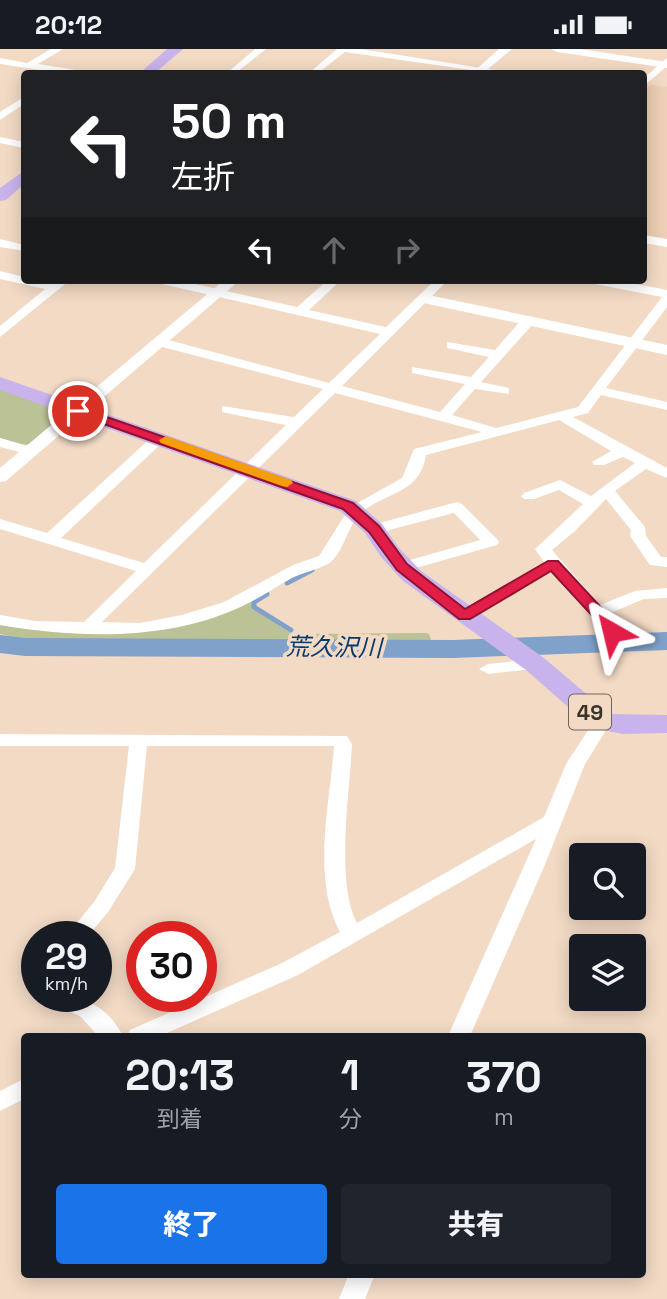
<!DOCTYPE html>
<html lang="ja">
<head>
<meta charset="utf-8">
<style>
	body { margin:0; font-family:"Space Grotesk","Noto Sans JP",sans-serif; background:#20242c; color:#f1f3f6; height:100vh; display:flex; flex-direction:column; font-size:26px; white-space:nowrap }
	* { box-sizing:border-box; margin:0 }
	p { font-size:23px; color:#9ea1a6 }
	.icon { flex:none; width:38px; height:38px; fill:none; stroke:currentColor; stroke-width:2; stroke-linecap:round; stroke-linejoin:round }
	.map { position:relative; flex:1; overflow:hidden }
	.drawer { position:absolute; left:21px; top:984px; width:625px; height:245px; display:flex; flex-direction:column; background:#171b24; border-radius:7px; box-shadow:0 4px 18px #0003 }
	.drawer>* { flex:none }
	.banner { position:absolute; left:21px; top:21px; width:626px; height:214px; border-radius:7px; box-shadow:0 4px 18px #0003; background:#202124; color:#fff; overflow:hidden }
	.controls { position:absolute; left:569px; top:794px; display:grid; gap:14px }
	.controls a { display:grid; place-items:center; width:77px; height:77px; border-radius:7px; background:#171b24; box-shadow:0 4px 18px #0003; font-size:35px }
	.speed { position:absolute; left:21px; top:872px; display:flex; gap:14px; font-size:35px; font-weight:700; text-align:center }
	.speed>* { display:grid; place-content:center; width:91px; height:91px; border-radius:50%; background:#171b24; box-shadow:0 4px 18px #0003; line-height:1 }
	.speed small { font-size:18px; font-weight:400 }
	.speed .limit { border:10px solid #d22; background:#fff; color:#111 }
	.pin { position:absolute; display:grid; place-items:center; width:60px; height:60px; color:#fff; margin:-30px; border:4px solid #fff; border-radius:50%; box-shadow:0 2px 7px #0007 }
	.me { position:absolute; width:77px; margin:-38px; rotate:323deg; stroke-linejoin:round; filter:drop-shadow(0 0 5px #0008) }
	.turn { display:flex; align-items:center; gap:24px; height:147px; padding:0 35px; font-size:32px }
	.turn .icon { width:91px; height:91px; stroke-width:2.5 }
	.turn b { display:block; font-size:49px; line-height:60px }
	.lanes { display:flex; align-items:center; height:66px; padding:0 35px; background:#0003; justify-content:center; gap:35px; direction:ltr }
	.lanes .off { opacity:.35 }
	.eta { display:flex; justify-content:space-evenly; align-items:center; height:119px; text-align:center }
	.eta b { font-size:42px; font-weight:800; line-height:49px }
	.primary-button { display:flex; gap:14px; margin-top:auto; padding:14px 35px }
	.primary-button a { flex:1; height:80px; border-radius:7px; background:#1a73e8; color:#fff; font-size:28px; font-weight:800; line-height:80px; text-align:center }
	.primary-button a+a { background:#20242c; color:#f1f3f6 }
	.status { display:flex; justify-content:space-between; align-items:center; height:49px; padding:0 35px; background:#171b24; direction:ltr }
	.status svg { height:19px; fill:currentColor }
	.map>svg:first-child { display:block }
	.built { fill:#eccfb4 }
	.green { fill:#bbc295 }
	.lines { fill:none; stroke-linecap:round; stroke-linejoin:round }
	.stream { stroke:#7fa1ca; stroke-width:5 }
	.river { fill:#7fa1ca; fill-rule:evenodd }
	.minor { fill:#fff; fill-rule:evenodd }
	.tertiary { fill:#fff; fill-rule:evenodd }
	.primary { fill:#c8b3ec; fill-rule:evenodd }
	.route { fill:#e11d48; stroke:#92132f; stroke-width:2 }
	.slow { fill:#f59e0b }
	.labels { text-anchor:middle; dominant-baseline:central; stroke-width:7; stroke-linejoin:round; paint-order:stroke }
	.shield { fill:#f2dac5; stroke:#726458; stroke-width:2 }
	.shield-label { font-size:21px; font-weight:bold; fill:#3b322a }
	.water-label { font-size:24px; font-style:italic; fill:#063a6d; stroke:#f2dac5 }
</style>
</head>
<body>
<div class="status"><b>20:12</b><svg viewBox="0 0 49 12"><path d="M0 12V9h3v3zM5 12V6h3v6zM10 12V3h3v9zM15 12V0h3v12zM26 1h20v11H26zM47 4h2v5h-2z"/></svg></div>
<div class="map">
<svg width="667" height="1250" viewBox="0 0 667 1250">
	<rect width="100%" height="100%" fill="#f2dac5"/>
	<polygon class="built" points="651,36 667,38 667,191 644,187 644,43"/>
	<g class="green">
		<polygon points="0,339 61,361 64,366 30,395 23,396 0,389"/>
		<polygon points="254,550 252,559 293,585 425,584 429,585 431,591 449,593 91,592 21,590 0,585 0,576 33,581 144,582"/>
	</g>
	<g class="lines">
		<g class="stream">
			<polyline points="287,534 312,521"/>
			<polyline points="267,545 254,553 254,558 291,581"/>
		</g>
		<polygon class="river" points="667,583 667,601 453,609 25,607 0,604 0,586 25,589 453,591"/>
		<g class="minor">
			<polygon points="51,0 63,0 38,15 75,21 79,24 60,24 0,15 0,9 27,14"/>
			<polygon points="255,0 266,0 236,24 227,24"/>
			<polygon points="337,0 361,0 513,24 492,24 345,3 318,24 309,24"/>
			<polygon points="667,9 667,17 644,37 644,29"/>
			<polygon points="24,48 24,55 0,71 0,63"/>
			<polygon points="0,88 24,93 24,99 0,94"/>
			<polygon points="644,186 667,190 667,198 644,194"/>
			<polygon points="0,190 24,196 24,202 0,198"/>
			<polygon points="0,222 24,228 24,231 52,235 56,231 70,231 0,288 0,277 45,240 0,230"/>
			<path d="M156,231H178L297,258L328,231H341L309,261L386,278L435,231H448L342,337L440,363L465,335L412,324V318L471,328L489,308L447,299V293L495,301L523,269H533V275L481,333L509,339V345L475,340L452,366L496,379L578,358L662,248L595,235L589,231H614L667,241V258L606,339L667,353V361L601,346L588,364L573,368L667,419V429L646,420L615,442L645,478L646,487L661,508H667V518L650,516L630,487L631,481L606,450L575,482L552,501L600,556L635,542L667,539V549L644,550L608,565L620,583L612,588L606,587L599,574L551,523L470,570H458L456,566L544,513L535,500L583,455L559,441L534,450H524L521,447L524,444L560,431L591,447L635,414L623,408L604,416H594L592,413L611,402L559,371L426,406C420,445 388,442 362,463C348,475 345,500 331,513C322,520 303,523 292,529C274,539 255,552 236,560C164,592 76,589 0,576V566L35,572L84,573L136,522L0,480V470L47,484L154,386H164L166,389L164,392L61,489L144,514L286,376L222,363V357L294,368L323,340L155,296V290H165L329,334L380,285L162,235ZM335,344L482,383L414,400L402,429L350,458L319,507L293,516L224,553L182,566L140,574L102,573Z"/>
			<polygon points="0,389 35,399 37,402 30,406 0,398"/>
			<polygon points="457,453 462,455 497,490 499,493 497,496 402,523 394,518 396,515 480,491 454,464 374,485 366,480 368,477"/>
			<polygon points="535,610 541,611 544,615 541,619 488,625 479,620 488,615"/>
			<path d="M602,667L611,673L585,715L544,818L470,987H448L536,790L298,926L160,987H127L130,981L282,914L340,883C311,829 330,755 334,697H147L135,820L108,863L88,887H66L94,853L115,819L129,697H0V685L347,687L352,695C350,741 335,834 357,874L544,768L566,715L596,669Z"/>
			<polygon points="37,926 37,945 29,943 26,937 29,928"/>
			<path d="M43,947C79,945 105,953 123,987H98L80,967L46,953Z"/>
			<polygon points="24,1030 24,1050 0,1062 0,1042"/>
			<polygon points="349,1225 375,1225 365,1250 339,1250"/>
		</g>
		<g class="tertiary">
			<polygon points="499,0 512,0 483,24 472,24"/>
			<polygon points="551,0 580,0 667,13 667,19 557,3"/>
			<polygon points="224,231 240,231 6,432 0,433 0,419"/>
			<polygon points="424,245 667,296 667,306 419,253 416,250"/>
		</g>
		<g class="primary">
			<polygon points="167,0 183,0 155,24 140,24"/>
			<polygon points="24,122 24,135 6,151 0,152 0,139"/>
			<polygon points="0,328 356,452 382,475 398,498 421,522 544,609 610,665 667,666 667,684 623,685 592,679 526,621 403,532 381,508 365,484 340,462 0,341"/>
		</g>
	</g>
	<polygon class="route" points="78,358 353,454 379,477 407,515 465,560 548,512 558,512 611,569 619,583 612,588 606,587 599,574 551,522 470,570 459,570 397,521 369,483 343,460 73,364 73,359"/>
	<polygon class="slow" points="166,387 291,431 293,434 287,438 282,437 161,394 159,391"/>
	<g class="labels">
		<rect class="shield" x="569" y="645.5" width="42" height="35" rx="5"/>
		<g class="shield-label">
			<text x="590" y="663">49</text>
		</g>
		<g class="water-label">
			<text transform="translate(334 598) rotate(1)">荒久沢川</text>
		</g>
	</g>
</svg>
<div class="controls">
<a><svg class="icon" aria-label="search" viewBox="0 0 24 24"><circle cx="10" cy="10" r="6"/><path d="M15 15l6 6"/></svg></a>
<a><svg class="icon" aria-label="layers" viewBox="0 0 24 24"><path d="M12 4l9 5-9 5-9-5zM3 14l9 5 9-5"/></svg></a>
</div>
<div class="speed"><div>29<small>km/h</small></div><div class="limit">30</div></div>
<div class="pin" style="left:78px;top:362px;background:#d93025"><svg class="icon" aria-label="arrive" viewBox="0 0 24 24"><path d="M6 21V4h12l-3 4 3 4H6"/></svg></div>
<svg class="me" style="left:612px;top:583px" viewBox="-20 -20 40 40"><path d="M0-17L14 15 0 8-14 15z" fill="#e11d48" stroke="#fff" stroke-width="4"/></svg>
<div class="banner">
<div class="turn"><svg class="icon" aria-label="left" viewBox="0 0 24 24"><path d="M17 20v-9H6M10 6l-5 5 5 5"/></svg><div><b>50 m</b>左折</div></div>
<div class="lanes"><svg class="icon" aria-label="left" viewBox="0 0 24 24"><path d="M17 20v-9H6M10 6l-5 5 5 5"/></svg><svg class="icon off" aria-label="ahead" viewBox="0 0 24 24"><path d="M12 20V5M6 11l6-6 6 6"/></svg><svg class="icon off" aria-label="right" viewBox="0 0 24 24"><path d="M7 20v-9h11M14 6l5 5-5 5"/></svg></div>
</div>
<section class="drawer">
<div class="eta">
<div><b>20:13</b><p>到着</p></div>
<div><b>1</b><p>分</p></div>
<div><b>370</b><p>m</p></div>
</div>
<div class="primary-button"><a>終了</a><a>共有</a></div>
</section>
</div>
</body>
</html>
